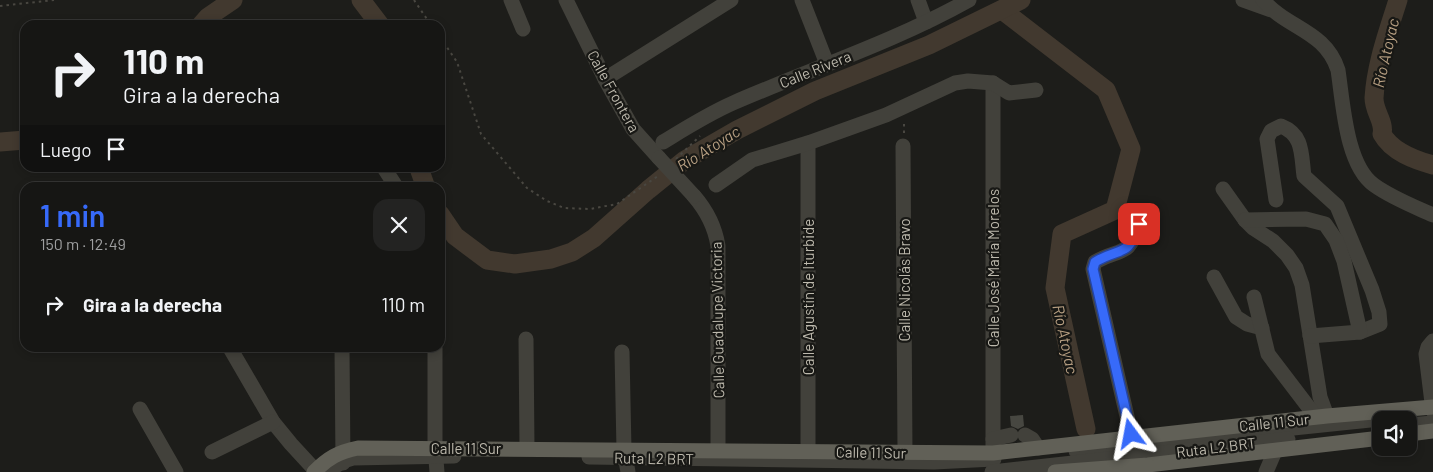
<!DOCTYPE html>
<html lang="es">
<head>
<meta charset="utf-8">
<style>
	body { margin:0; font-family:Barlow,sans-serif; background:#232322; color:#f1f3f6; height:100vh; display:flex; flex-direction:column; font-size:19px; white-space:nowrap }
	* { box-sizing:border-box; margin:0 }
	p { font-size:16px; color:#9e9fa0 }
	.icon { flex:none; width:28px; height:28px; fill:none; stroke:currentColor; stroke-width:2; stroke-linecap:round; stroke-linejoin:round }
	.map { position:relative; flex:1; overflow:hidden }
	.sheet { position:absolute; left:20px; top:182px; width:425px; height:170px; display:flex; flex-direction:column; background:#161614; border-radius:15px; box-shadow:0 2px 8px #0003,0 0 0 1px #353534 }
	.sheet>* { flex:none }
	.guide { position:absolute; left:20px; top:20px; width:425px; height:152px; border-radius:15px; box-shadow:0 2px 8px #0003,0 0 0 1px #353534; background:#161614; color:#f1f3f6; overflow:hidden }
	.tools { position:absolute; left:1372px; top:411px; display:grid; gap:10px }
	.tools a { display:grid; place-items:center; width:45px; height:45px; border-radius:10px; background:#161614; box-shadow:0 2px 8px #0003,0 0 0 1px #353534; font-size:25px }
	.pin { position:absolute; display:grid; place-items:center; width:42px; height:42px; color:#fff; margin:-21px; border-radius:10px; box-shadow:0 2px 8px #0006 }
	.me { position:absolute; width:55px; margin:-28px; rotate:347deg; stroke-linejoin:round; filter:drop-shadow(0 0 4px #0008) }
	.turn { display:flex; align-items:center; gap:18px; height:105px; padding:0 20px; font-size:22px }
	.turn .icon { width:65px; height:65px; stroke-width:2.5 }
	.turn b { display:block; font-size:35px; line-height:42px }
	.then { display:flex; align-items:center; height:48px; padding:0 20px; background:#0003; gap:10px; font-size:19px }
	.round { display:grid; place-items:center; flex:none; width:52px; height:52px; border-radius:15px; background:#232322 }
	.summary { display:flex; align-items:center; justify-content:space-between; height:85px; padding:0 20px }
	h1 { font-size:30px; font-weight:600; line-height:38px; color:#376af9 }
	ul { padding:0; list-style:none }
	li { display:flex; align-items:center; gap:15px; height:75px; padding:0 20px }
	li div { flex:1 }
	li b { display:block; font-size:19px }
	li em { font-style:normal }
	.map>svg:first-child { display:block }
	.lines { fill:none; stroke-linecap:round; stroke-linejoin:round }
	.river { stroke:#42392f; stroke-width:19 }
	.building { fill:#474741 }
	.path { stroke:#494741; stroke-width:2; stroke-dasharray:2.5 4; stroke-linecap:butt }
	.minor { stroke:#42413b; stroke-width:15 }
	.major { stroke:#616057; stroke-width:15 }
	.minor-bridge { stroke:#42413b; stroke-width:15 }
	.route-casing { stroke:#2445a2; stroke-width:12 }
	.route { stroke:#376af9; stroke-width:9 }
	.labels { text-anchor:middle; dominant-baseline:central; stroke-width:4.5; stroke-linejoin:round; paint-order:stroke }
	.street-label { font-size:15px; fill:#bdb9ad; stroke:#181815 }
	.water-label { font-size:16px; font-style:italic; fill:#b8a083; stroke:#181815 }
</style>
</head>
<body>
<div class="map">
<svg width="1433" height="472" viewBox="0 0 1433 472">
	<rect width="100%" height="100%" fill="#1d1d1a"/>
	<g class="lines">
		<g class="river">
			<polyline points="361,0 380,25"/>
			<path d="M1398,0C1388,32 1376,64 1374,98C1374,112 1385,122 1382,134C1392,152 1415,160 1433,165"/>
			<polyline points="1002,10 1106,90 1131,149 1115,210 1062,234 1055,288 1086,429"/>
			<polyline points="201,25 208,17 233,0"/>
			<polyline points="0,142 25,140"/>
			<polyline points="419,168 426,188"/>
			<polyline points="440,214 455,236 487,260 515,264 551,259 572,252 594,238 648,190 685,160 737,130 815,91 929,45 1021,0"/>
		</g>
	</g>
	<polygon class="building" points="1023,415 1024,426 1018,429 1011,426 1010,416"/>
	<g class="lines">
		<g class="path">
			<polyline points="414,0 431,25"/>
			<polyline points="0,6 54,0"/>
			<polyline points="440,37 457,62 481,134 527,188 547,201 564,208 590,209 617,204 658,176"/>
			<polyline points="904,133 904,120"/>
			<polyline points="676,159 700,136"/>
		</g>
		<g class="minor">
			<polyline points="511,0 523,29"/>
			<polyline points="566,0 605,79 633,129 659,158"/>
			<polyline points="802,0 827,64"/>
			<polyline points="918,0 926,22"/>
			<polyline points="1243,0 1271,10"/>
			<path d="M1263,0C1287,29 1325,30 1338,70C1343,103 1346,165 1374,185C1392,198 1413,206 1433,215"/>
			<polyline points="605,79 731,0"/>
			<polyline points="993,83 993,453"/>
			<path d="M663,142C686,128 708,114 733,103C811,69 894,42 969,0"/>
			<polyline points="808,143 808,451"/>
			<polyline points="903,146 905,452"/>
			<polyline points="384,168 397,188"/>
			<polyline points="716,185 752,160 808,143 886,115 955,83 968,81 993,83 1009,93 1036,90"/>
			<polyline points="1223,189 1245,220 1253,228 1273,241 1287,255 1296,268 1302,285 1320,397 1327,416"/>
			<path d="M694,196C707,211 715,227 718,246V450"/>
			<path d="M1276,200L1267,139L1271,131L1281,126C1304,135 1301,155 1304,176L1337,206L1372,290L1379,312L1380,324L1360,332"/>
			<polyline points="1245,220 1306,219 1325,224 1336,240 1344,261 1360,332 1310,336"/>
			<polyline points="1214,277 1236,317 1247,324 1262,328"/>
			<polyline points="1254,297 1268,354 1316,417"/>
			<polyline points="526,339 527,448"/>
			<polyline points="1433,341 1428,347 1426,354 1433,411"/>
			<polyline points="230,348 273,422 291,444 315,470"/>
			<polyline points="342,348 343,463"/>
			<polyline points="435,348 435,448 437,472"/>
			<polyline points="622,352 624,450 628,472"/>
			<polyline points="140,409 176,472"/>
			<polyline points="1409,425 1433,423"/>
			<polyline points="1025,435 1032,439 1038,448"/>
			<path d="M1132,438L1093,269L1095,262C1121,247 1128,259 1139,224"/>
			<polyline points="993,439 1011,435"/>
			<polyline points="1076,451 1399,417"/>
			<polyline points="212,452 273,422"/>
			<polyline points="589,457 934,462 994,459"/>
			<polyline points="327,472 343,461 353,458 454,456"/>
			<polyline points="992,472 1288,439"/>
			<polyline points="1266,472 1275,451"/>
		</g>
		<g class="major">
			<polyline points="1409,434 1433,431"/>
			<path d="M314,472C328,458 338,452 358,448L993,453L1327,416L1433,407"/>
			<polyline points="1055,472 1148,465 1381,438"/>
		</g>
		<polyline class="minor-bridge" points="659,158 694,196"/>
	</g>
	<g class="lines">
		<g class="route-casing">
			<path id="route" d="M1131,434L1093,269L1095,262C1121,246 1128,259 1139,224"/>
		</g>
		<use href="#route" class="route"/>
	</g>
	<g class="labels">
		<g class="street-label">
			<text transform="translate(815 69) rotate(-22)">Calle Rivera</text>
			<text transform="translate(614 91) rotate(61)">Calle Frontera</text>
			<text transform="translate(993 268) rotate(-90)">Calle José María Morelos</text>
			<text transform="translate(904 280) rotate(-90)">Calle Nicolás Bravo</text>
			<text transform="translate(808 297) rotate(-90)">Calle Agustín de Iturbide</text>
			<text transform="translate(717 320) rotate(-91)">Calle Guadalupe Victoria</text>
			<text transform="translate(1274 422) rotate(-6)">Calle 11 Sur</text>
			<text transform="translate(1216 447) rotate(-7)">Ruta L2 BRT</text>
			<text x="466" y="448">Calle 11 Sur</text>
			<text transform="translate(871 452) rotate(1)">Calle 11 Sur</text>
			<text transform="translate(654 458) rotate(1)">Ruta L2 BRT</text>
		</g>
		<g class="water-label">
			<text transform="translate(1385 53) rotate(-77)">Río Atoyac</text>
			<text transform="translate(708 148) rotate(-32)">Río Atoyac</text>
			<text transform="translate(1066 339) rotate(78)">Río Atoyac</text>
		</g>
	</g>
</svg>
<div class="tools">
<a><svg class="icon" aria-label="sound" viewBox="0 0 24 24"><path d="M4 9h4l5-4v14l-5-4H4zM17 9q2 3 0 6"/></svg></a>
</div>
<div class="pin" style="left:1139px;top:224px;background:#d93025"><svg class="icon" aria-label="arrive" viewBox="0 0 24 24"><path d="M6 21V4h12l-3 4 3 4H6"/></svg></div>
<svg class="me" style="left:1131px;top:434px" viewBox="-20 -20 40 40"><path d="M0-17L14 15 0 8-14 15z" fill="#376af9" stroke="#fff" stroke-width="4"/></svg>
<div class="guide">
<div class="turn"><svg class="icon" aria-label="right" viewBox="0 0 24 24"><path d="M7 20v-9h11M14 6l5 5-5 5"/></svg><div><b>110 m</b>Gira a la derecha</div></div>
<div class="then">Luego<svg class="icon" aria-label="arrive" viewBox="0 0 24 24"><path d="M6 21V4h12l-3 4 3 4H6"/></svg></div>
</div>
<section class="sheet">
<div class="summary"><div><h1>1 min</h1><p>150 m · 12:49</p></div><a class="round"><svg class="icon" aria-label="close" viewBox="0 0 24 24"><path d="M6 6l12 12M18 6L6 18"/></svg></a></div>
<ul>
<li><svg class="icon" aria-label="right" viewBox="0 0 24 24"><path d="M7 20v-9h11M14 6l5 5-5 5"/></svg><div><b>Gira a la derecha</b></div><em>110 m</em></li>
</ul>
</section>
</div>
</body>
</html>
